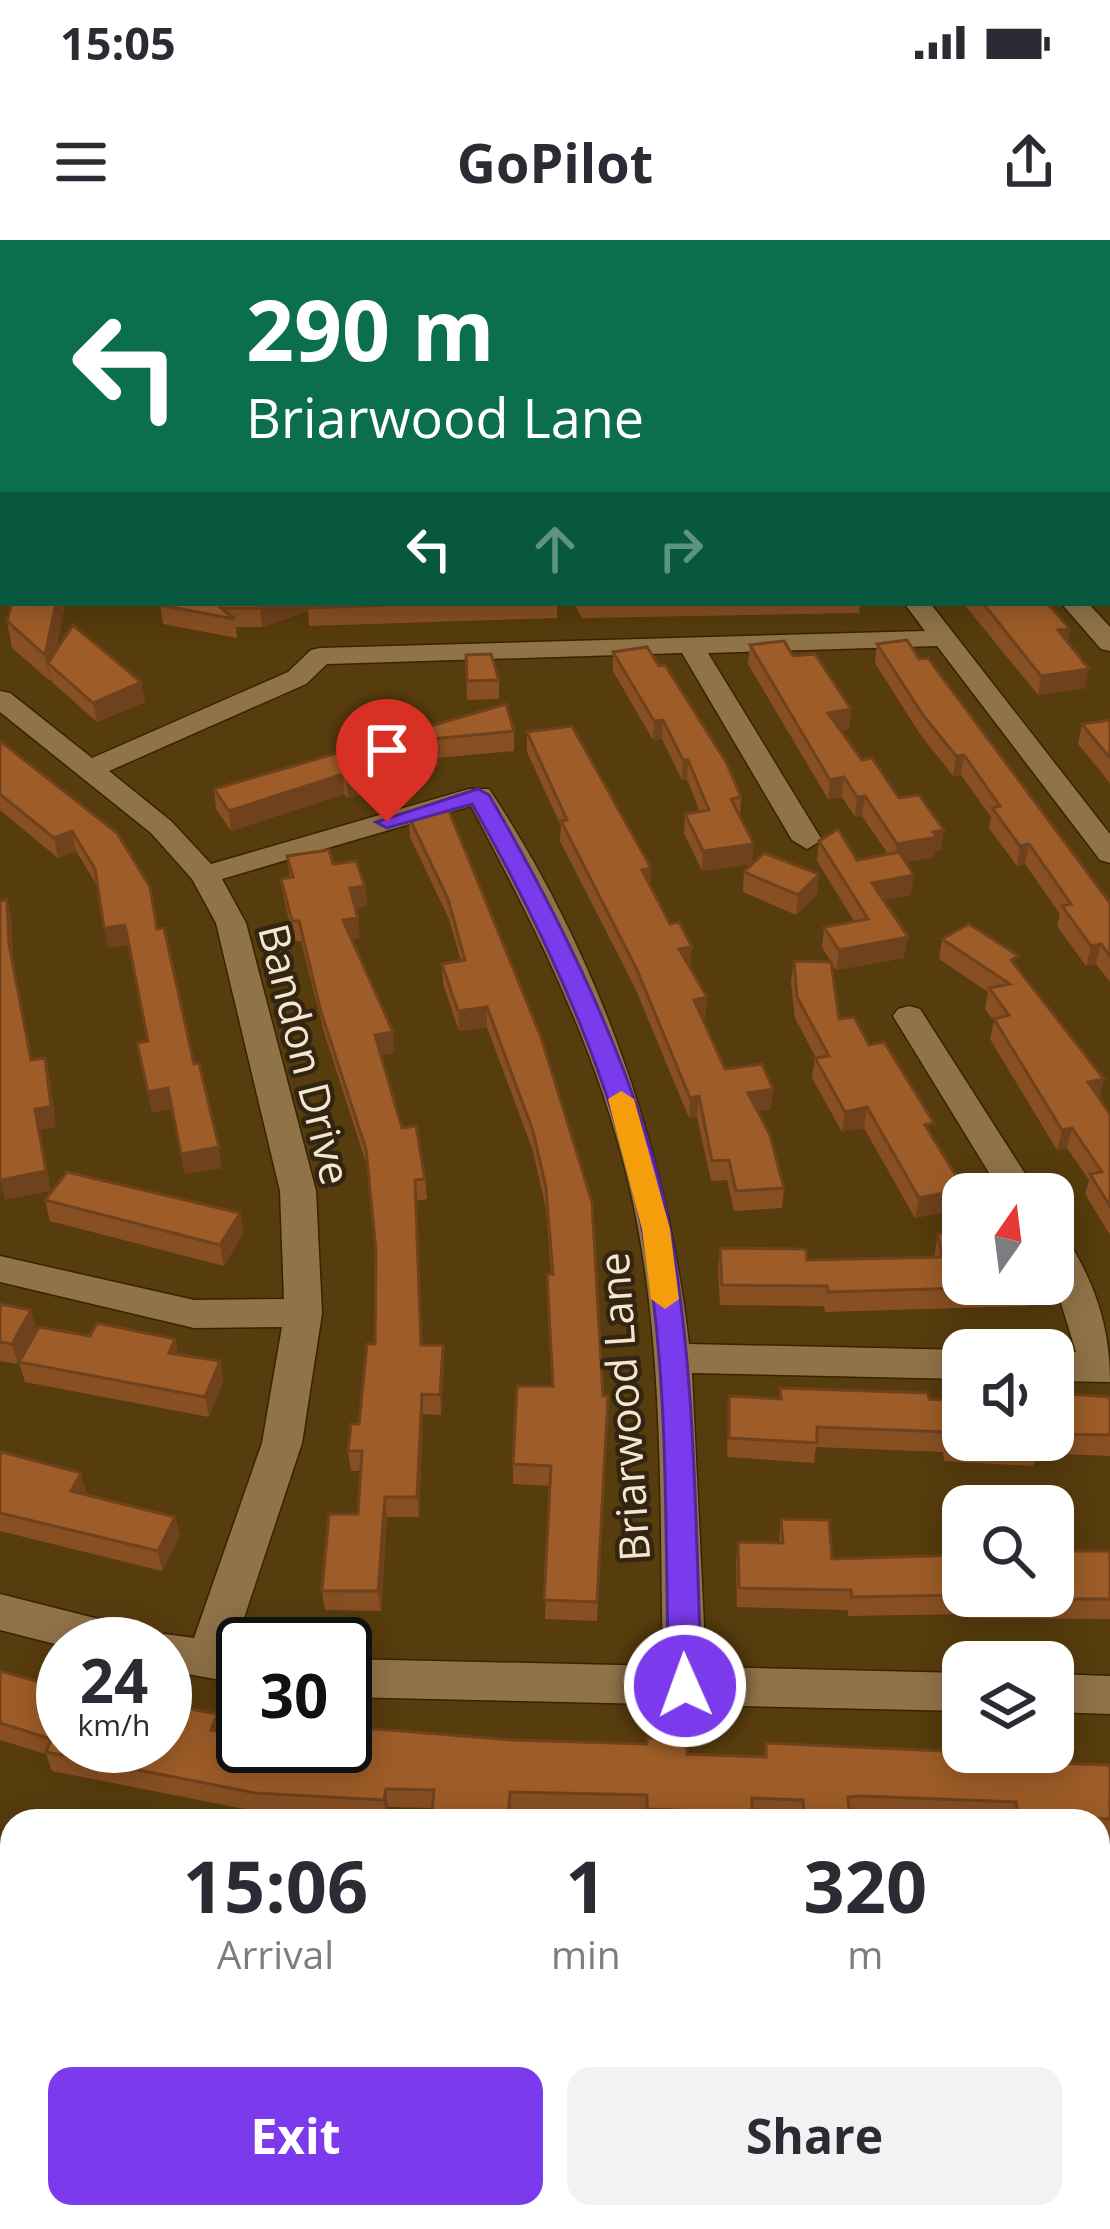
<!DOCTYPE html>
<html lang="en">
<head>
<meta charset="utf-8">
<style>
	body { margin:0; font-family:"Open Sans",sans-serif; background:#f2f2f3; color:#2b2b33; height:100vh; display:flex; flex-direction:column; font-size:45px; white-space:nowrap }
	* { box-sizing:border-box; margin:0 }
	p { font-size:39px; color:#7c7c81 }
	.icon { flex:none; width:66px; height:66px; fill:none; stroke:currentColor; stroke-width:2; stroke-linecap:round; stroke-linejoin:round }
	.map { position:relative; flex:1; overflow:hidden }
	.sheet { position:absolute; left:0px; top:1569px; width:1110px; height:420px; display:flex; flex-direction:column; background:#fff; border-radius:36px 36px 0 0; box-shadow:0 6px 30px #0003 }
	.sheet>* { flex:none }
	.hud { position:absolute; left:0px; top:0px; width:1110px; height:366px; box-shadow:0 6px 30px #0003; background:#0b6e4f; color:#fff; overflow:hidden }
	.needle { width:78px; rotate:14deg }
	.buttons { position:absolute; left:942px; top:933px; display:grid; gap:24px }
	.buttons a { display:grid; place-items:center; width:132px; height:132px; border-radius:24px; background:#fff; box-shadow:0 6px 30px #0003; font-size:60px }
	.speed { position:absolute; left:36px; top:1377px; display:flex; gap:24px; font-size:60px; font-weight:700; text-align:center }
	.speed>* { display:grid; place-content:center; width:156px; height:156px; border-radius:50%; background:#fff; box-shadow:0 6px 30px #0003; line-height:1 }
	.speed small { font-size:30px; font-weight:400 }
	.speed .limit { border:6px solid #111; border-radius:18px; background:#fff; color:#111 }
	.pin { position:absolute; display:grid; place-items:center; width:102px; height:102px; color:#fff; margin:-123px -51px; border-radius:50% 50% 50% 0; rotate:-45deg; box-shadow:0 0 12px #0007 }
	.pin .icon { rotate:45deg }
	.me { position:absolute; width:132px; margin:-66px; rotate:358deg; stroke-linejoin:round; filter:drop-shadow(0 0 9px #0008) }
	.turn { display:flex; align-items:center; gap:42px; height:252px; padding:0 48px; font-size:54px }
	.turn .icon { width:156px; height:156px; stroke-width:2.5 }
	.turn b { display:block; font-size:84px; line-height:102px }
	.lanes { display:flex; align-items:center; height:114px; padding:0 48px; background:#0003; justify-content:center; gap:60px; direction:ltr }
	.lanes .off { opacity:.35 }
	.eta { display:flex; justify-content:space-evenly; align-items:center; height:204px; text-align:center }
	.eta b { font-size:72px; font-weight:700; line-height:84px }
	.action { display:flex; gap:24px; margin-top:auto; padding:24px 48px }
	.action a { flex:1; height:138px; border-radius:24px; background:#7c3aed; color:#fff; font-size:48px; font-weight:700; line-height:138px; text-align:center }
	.action a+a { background:#f2f2f3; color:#2b2b33 }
	.status { display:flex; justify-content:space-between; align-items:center; height:84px; padding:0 60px; background:#fff; direction:ltr }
	.status svg { height:33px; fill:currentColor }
	header { display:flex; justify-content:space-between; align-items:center; height:156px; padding:0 48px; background:#fff; font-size:54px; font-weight:700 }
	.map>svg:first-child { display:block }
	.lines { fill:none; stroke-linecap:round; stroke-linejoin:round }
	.minor-casing { stroke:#382401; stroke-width:3 }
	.minor { fill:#917348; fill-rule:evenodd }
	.wall { fill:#885022 }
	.shaded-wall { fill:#6f411c }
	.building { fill:#9e5d28; stroke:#6f411c; stroke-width:3 }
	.route { fill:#7c3aed; stroke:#51269a; stroke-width:3 }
	.slow { fill:#f59e0b }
	.labels { text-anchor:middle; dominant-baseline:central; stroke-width:9; stroke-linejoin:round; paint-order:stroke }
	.street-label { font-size:42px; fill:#f6e6cf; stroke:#322613 }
</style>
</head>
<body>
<div class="status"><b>15:05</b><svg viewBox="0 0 49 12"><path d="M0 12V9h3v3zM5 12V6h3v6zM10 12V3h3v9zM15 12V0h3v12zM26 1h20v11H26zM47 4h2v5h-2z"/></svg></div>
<header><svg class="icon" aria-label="menu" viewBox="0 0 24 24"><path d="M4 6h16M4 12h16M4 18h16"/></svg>GoPilot<svg class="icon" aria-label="share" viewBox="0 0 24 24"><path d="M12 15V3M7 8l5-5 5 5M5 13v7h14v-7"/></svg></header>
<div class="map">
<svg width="1110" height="1989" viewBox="0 0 1110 1989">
	<rect width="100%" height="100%" fill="#573c0d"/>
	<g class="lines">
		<g class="minor-casing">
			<g id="minor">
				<polygon points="155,0 175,0 177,3 157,3"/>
				<polygon points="249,0 269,0 271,3 251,3"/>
				<polygon points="687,0 709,0 711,3 689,3"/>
				<polygon points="962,0 996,0 960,3"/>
				<rect x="0" y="128" width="3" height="12"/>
				<rect x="0" y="212" width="3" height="14"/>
				<polygon points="1107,345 1110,346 1110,364 1107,363"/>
				<path d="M904,363H930L1110,594V623L1100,620L937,406L708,413L822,600L807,609L792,600L682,413L327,424L306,444L109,531L171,581L211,624L469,549H489C598,713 667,910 689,1104L965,1110L963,1139L692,1133L706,1427L963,1433V1471L345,1457V1419L663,1426C659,1264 666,1095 627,936C595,805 534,684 471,566L222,639L246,683L316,951L322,1073L302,1203L235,1405L243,1406V1444L165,1430V1404L63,1406L0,1390V1354L126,1386L141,1391L147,1404L165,1394L194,1398L262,1203L282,1087L194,1088L0,1042V1016L194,1060L284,1059L280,951L216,683L192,639L151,593L0,472V451L10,453L92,518L288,432L311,410L320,408L925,391Z"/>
				<polygon points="1061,363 1088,363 1110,387 1110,411 1101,409"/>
				<polygon points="909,766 920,769 1038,954 1002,954 893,776 898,769"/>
				<path d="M1053,993L1066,997C1095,1044 1110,1086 1110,1142L1053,1141V1111L1076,1112L1053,1037Z"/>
				<polygon points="1053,1434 1110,1436 1110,1474 1053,1472"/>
				<polygon points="0,1804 12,1807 12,1857 0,1854"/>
				<rect x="1098" y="1874" width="12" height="52"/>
			</g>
		</g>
		<use href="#minor" class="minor"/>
	</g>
	<g class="wall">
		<polygon points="82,0 139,0 141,3 82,3"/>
		<polygon points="1107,3 1107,46 1110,48 1110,103 1107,104 1110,104 1110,157 1107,158 1107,161 1110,160 1110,280 1107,282"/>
		<polygon points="65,363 56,410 141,442 145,462 97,482 52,442 51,438 50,441 12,408 7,381"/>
		<polygon points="162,363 557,363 557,378 309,386 308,371 262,387 236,387 237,398 163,384 160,365"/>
		<polygon points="574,363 860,363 859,373 582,378"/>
		<polygon points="963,363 1047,363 1070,389 1067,402 1085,448 1038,455"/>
		<polygon points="877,404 919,419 1110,663 1110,742 1096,724 1086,726 1057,686 1060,674 1025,624 1017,626 989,588 991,577 961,535 953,536 920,494 875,423"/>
		<polygon points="750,405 793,416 851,469 849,489 841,490 862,520 899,558 941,610 935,611 934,617 905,622 911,655 884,660 904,718 836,730 831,722 839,779 869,805 932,896 964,949 960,969 915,978 864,888 842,892 812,838 815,818 816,818 795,778 791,742 794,721 831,722 822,707 824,687 854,681 817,621 819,601 857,620 888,614 862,576 855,577 842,557 828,559 748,424"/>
		<polygon points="613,412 741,557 740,576 752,624 702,631 684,593 685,574 700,572 687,539 682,540 662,499 653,500 613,431"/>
		<polygon points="466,415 499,440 499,459 467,460"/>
		<polygon points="506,464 514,491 514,511 438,518 439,526 407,535 408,541 348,558 344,554 231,591 216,569 214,549"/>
		<polygon points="1110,480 1110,543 1078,504 1082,484"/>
		<polygon points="527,492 651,646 690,727 707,757 705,778 702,778 725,829 773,849 771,869 758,871 784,948 782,968 734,971 727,940 711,941 697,877 689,878 636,750 560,601 561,586 527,512"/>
		<polygon points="0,501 157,689 222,928 185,934 172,869 152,872 137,803 148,801 128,705 108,708 98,647 76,611 58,618 0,570"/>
		<polygon points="449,571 603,1156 608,1156 597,1381 545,1379 550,1246 513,1244 513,1224 552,1146 547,1054 551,1034 546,969 533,911 487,787 459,791 443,744 442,724 461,721 449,679 410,597 409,577"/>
		<polygon points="287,616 333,624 365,646 367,666 355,668 360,698 352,699 394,813 381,815 402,888 425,939 427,959 416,961 422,1105 444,1125 441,1175 423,1174 419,1277 387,1277 381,1371 325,1370 322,1351 358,1274 361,1231 351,1231 348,1211 359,1184 375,1104 376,1012 368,929 324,792 301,701 294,701 284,659 281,639 290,637"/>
		<polygon points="744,632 819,634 817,654 796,675 743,652"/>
		<polygon points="942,699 1016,727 1110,874 1110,995 1085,954 1089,940 1067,908 1057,910 990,799 994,781 985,769 988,752 939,719"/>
		<polygon points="45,960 240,973 243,993 224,1026 50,981"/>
		<polygon points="938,994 963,1044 1033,1046 1028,1066 825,1072 824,1066 720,1065 718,1029 720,1008 807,1020 934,1017"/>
		<polygon points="0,1064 37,1090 90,1096 175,1099 178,1115 220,1121 223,1141 209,1177 25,1142 19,1122 18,1124 0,1121"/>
		<polygon points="780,1148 929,1159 963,1200 1053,1200 1053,1153 1110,1157 1110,1216 1036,1213 1033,1226 944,1221 943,1212 816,1207 814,1223 727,1217 729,1156 779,1159"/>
		<polygon points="0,1216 81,1233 86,1255 175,1277 180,1296 162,1331 0,1291"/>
		<polygon points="781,1279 832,1319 963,1315 963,1356 1053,1356 1110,1311 1110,1379 969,1378 968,1374 848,1376 848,1370 737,1367 736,1322 738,1302 779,1303"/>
		<polygon points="0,1431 54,1446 60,1464 63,1506 221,1492 243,1506 764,1517 766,1503 1006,1513 1047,1512 1049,1523 1110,1525 1110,1597 1098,1597 1098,1581 1010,1581 857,1575 849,1575 850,1581 800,1581 800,1578 752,1576 751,1581 645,1581 646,1573 510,1570 510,1581 432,1581 432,1568 388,1567 386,1579 260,1572 52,1531 46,1514 0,1500"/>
		<polygon points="0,1635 12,1638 12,1715 0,1713"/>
		<rect x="1098" y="1721" width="12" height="75"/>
		<polygon points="0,1907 12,1977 3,1982 0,1982"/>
		<polygon points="985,1977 1098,1977 1110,1989 984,1989"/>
	</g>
	<g class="shaded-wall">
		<polygon points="16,0 44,0 41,3 13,3"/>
		<polygon points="56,363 65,363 53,428 48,423 50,441 45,415"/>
		<polygon points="274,363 311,363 308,371 262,387 260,368"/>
		<polygon points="1070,389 1066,408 1058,390"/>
		<polygon points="1089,429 1085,448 1038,455 1041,436"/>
		<polygon points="141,442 145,462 97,482 93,463"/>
		<polygon points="851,469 849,489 826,492 828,473"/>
		<polygon points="663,480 662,499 653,500 654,481"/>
		<polygon points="438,507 439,526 407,535 408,541 348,558 346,538 402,516"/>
		<polygon points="964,515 961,535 953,536 956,516"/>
		<polygon points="683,520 688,520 687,539 682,540"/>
		<polygon points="343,534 344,554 231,591 229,571"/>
		<polygon points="844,537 842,557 828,559 830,540"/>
		<polygon points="865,556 862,576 855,577 857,557"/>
		<polygon points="944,590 941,610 935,611 934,617 894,623 897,604"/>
		<polygon points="72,591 76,611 58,618 54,598"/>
		<polygon points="754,604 752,624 702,631 703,611"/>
		<polygon points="1029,604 1025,624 1017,626 1020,606"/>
		<polygon points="651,628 651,648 642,630"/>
		<polygon points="819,634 817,654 796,675 798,655"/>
		<polygon points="914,635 911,655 870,663 872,643"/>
		<polygon points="365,646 367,666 352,668 350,648"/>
		<polygon points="7,660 12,680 13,724 36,840 9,704"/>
		<polygon points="358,678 360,698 345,700 343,680"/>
		<polygon points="125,685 128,705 108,708 104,688"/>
		<polygon points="908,697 904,718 836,730 839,710"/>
		<polygon points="1101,704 1096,724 1086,726 1091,706"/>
		<polygon points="692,707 691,727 678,730 679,709"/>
		<polygon points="707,757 705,778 693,780 694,760"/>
		<polygon points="487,767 487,787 459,791 458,771"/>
		<polygon points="393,792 394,813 377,816 375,795"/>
		<polygon points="45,818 50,838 56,887 40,890 51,951 5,960 0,940 35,869"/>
		<polygon points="1104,839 1099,859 1088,842"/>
		<polygon points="168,848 172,869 152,872 148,852"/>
		<polygon points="773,849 771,869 746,873 748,853"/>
		<polygon points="699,856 697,877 689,878 690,858"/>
		<polygon points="867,867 864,888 842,892 845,872"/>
		<polygon points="1072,888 1067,908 1057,910 1062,890"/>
		<polygon points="219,907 222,928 185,934 181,914"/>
		<polygon points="964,949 960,969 915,978 919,958"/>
		<polygon points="240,973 243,993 224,1026 220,1005"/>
		<polygon points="31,1070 37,1090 18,1124 12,1104"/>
		<polygon points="175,1099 179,1119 169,1113"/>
		<polygon points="443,1105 444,1125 441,1175 440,1155"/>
		<polygon points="220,1121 223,1141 209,1177 205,1157"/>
		<polygon points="422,1154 423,1174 419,1277 417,1257"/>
		<polygon points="81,1233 87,1253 76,1271 71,1251"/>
		<polygon points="385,1257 387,1277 381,1371 378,1351"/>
		<polygon points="175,1277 180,1296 162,1331 158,1311"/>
		<polygon points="54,1446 60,1465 45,1461"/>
		<polygon points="217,1474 221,1492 211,1490"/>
		<polygon points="386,1549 388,1567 386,1579 384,1560"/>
	</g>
	<g class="building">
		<polygon points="0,0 16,0 13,3 3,3 3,68 0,63"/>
		<polygon points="97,0 139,0 141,3 99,3"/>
		<polygon points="215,0 241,0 246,3 217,3"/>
		<polygon points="296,0 653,0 656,3 297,3"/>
		<polygon points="988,0 1110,0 1110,30 1107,30 1107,3 969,3"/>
		<polygon points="1107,46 1110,48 1110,87 1107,89"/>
		<polygon points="1107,104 1110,104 1110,141 1107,143"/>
		<polygon points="1107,157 1107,161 1110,160 1110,180 1107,180"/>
		<polygon points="1107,192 1110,193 1110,213 1107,209"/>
		<polygon points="1110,220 1110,264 1107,266 1107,222"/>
		<polygon points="12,363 56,363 45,415 7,381"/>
		<polygon points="162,363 274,363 260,368 221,368 235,379 160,365"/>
		<polygon points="308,363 443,363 308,368"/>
		<polygon points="983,363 1047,363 1070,389 1058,390 1089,429 1041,436"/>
		<polygon points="73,385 141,442 93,463 48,423"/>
		<polygon points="907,400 919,419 928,418 1110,663 1110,716 1101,704 1091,706 1062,666 1071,664 1029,604 1020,606 992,568 1000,566 964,515 956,516 923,475 877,404"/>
		<polygon points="784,401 793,416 815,414 851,469 828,473 862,520 872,518 899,558 919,555 944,590 933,592 937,597 897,604 865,556 857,557 844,537 830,540 750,405"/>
		<polygon points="647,407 659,426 665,425 726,522 741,557 731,559 754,604 703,611 685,574 709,570 688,520 683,520 663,480 654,481 613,412"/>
		<polygon points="491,414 499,440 467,441 466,415"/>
		<polygon points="506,464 514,491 432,499 438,507 402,516 407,521 346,538 343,534 229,571 214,549"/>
		<polygon points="1110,480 1110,518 1082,484"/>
		<polygon points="572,486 651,628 642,630 670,684 679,682 692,707 679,709 707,757 694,760 725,829 762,824 773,849 748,853 770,895 784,948 736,951 729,920 712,921 699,856 690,858 637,730 561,581 567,580 527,492"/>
		<polygon points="0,501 117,593 150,647 157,689 164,688 194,824 199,823 219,907 181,914 168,848 148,852 137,803 148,801 125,685 104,688 95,629 72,591 54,598 0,554"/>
		<polygon points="449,571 541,797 592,962 603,1156 608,1156 597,1362 544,1360 551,1226 513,1224 517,1146 553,1146 547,1034 553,1034 546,948 533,891 487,767 458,771 442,724 465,720 448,659 409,577"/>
		<polygon points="838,589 857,620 899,612 914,635 872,643 908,697 839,710 824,687 868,679 819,601"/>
		<polygon points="329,610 333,624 356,621 365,646 350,648 358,678 343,680 393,792 375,795 402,888 416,886 425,939 415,940 421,1105 443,1105 440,1155 422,1154 417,1257 385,1257 378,1351 322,1351 329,1274 358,1274 362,1211 348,1211 351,1184 359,1184 367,1104 375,1104 376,1011 366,909 321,772 299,681 292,681 281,639 293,637 287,616"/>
		<polygon points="764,613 819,634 798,655 744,632"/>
		<polygon points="7,660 9,704 31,820 45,818 51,867 35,869 46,931 0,940 0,661"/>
		<polygon points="969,684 1019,716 1011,720 1104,839 1088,842 1110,874 1110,966 1090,934 1102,932 1072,888 1062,890 994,779 1009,775 989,748 1010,744 942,699"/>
		<polygon points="794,721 831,722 839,779 854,777 869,805 884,802 934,883 925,885 964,949 919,958 867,867 845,872 815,818 829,816 797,757"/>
		<polygon points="67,932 240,973 220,1005 45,960"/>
		<polygon points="938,994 963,994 963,1044 1032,1044 1033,1046 828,1052 827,1046 722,1045 720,1008 806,1009 807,1020 942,1017"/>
		<polygon points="0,1064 31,1070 12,1104 0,1102"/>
		<polygon points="97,1083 175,1099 169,1113 220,1121 205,1157 19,1122 39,1087 90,1096"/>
		<polygon points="780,1148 928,1153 929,1159 963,1161 963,1200 1037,1200 1038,1206 948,1201 947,1192 817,1187 817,1203 729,1198 729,1156 781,1159"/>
		<polygon points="1053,1153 1110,1157 1110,1195 1053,1194"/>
		<polygon points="2,1212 81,1233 71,1251 175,1277 158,1311 0,1273 0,1216"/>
		<polygon points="781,1279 829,1280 832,1319 963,1315 963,1355 852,1357 851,1350 739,1348 738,1302 783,1303"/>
		<polygon points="1083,1311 1110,1311 1110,1359 974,1359 973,1356 1053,1356 1053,1312"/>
		<polygon points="0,1431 54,1446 45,1461 63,1465 63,1506 165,1506 165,1464 217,1474 211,1490 243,1496 243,1506 345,1506 345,1504 349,1504 351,1487 513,1500 647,1504 647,1498 687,1500 687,1514 766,1517 766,1503 1009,1514 1009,1512 1047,1512 1049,1523 1110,1525 1110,1579 1018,1576 1016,1562 861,1556 848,1557 850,1581 804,1581 803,1560 752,1558 752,1573 647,1569 647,1555 510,1552 508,1581 459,1581 459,1575 432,1575 434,1550 386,1549 384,1560 256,1553 46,1512 51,1499 0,1483"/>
		<polygon points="0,1635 12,1638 12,1699 0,1697"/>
		<rect x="1098" y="1721" width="12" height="58"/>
		<polygon points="0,1907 12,1909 12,1977 899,1977 900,1989 1,1989 7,1969 0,1968"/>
		<polygon points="1098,1970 1110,1970 1110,1989 993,1989 991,1977 1098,1977"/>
	</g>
	<path class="route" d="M478,549L489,555C563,683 644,846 670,991C697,1140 695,1295 702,1446L697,1456L685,1460L674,1456L669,1446C664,1295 671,1137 642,988C614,840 546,694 472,564L387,588L376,582Z"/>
	<polygon class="slow" points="621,851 634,859 670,989 679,1059 665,1069 651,1059 642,989 608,859"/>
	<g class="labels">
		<g class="street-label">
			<text transform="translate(306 814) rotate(76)">Bandon Drive</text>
			<text transform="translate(623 1167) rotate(-94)">Briarwood Lane</text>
		</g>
	</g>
</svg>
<div class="buttons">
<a><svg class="needle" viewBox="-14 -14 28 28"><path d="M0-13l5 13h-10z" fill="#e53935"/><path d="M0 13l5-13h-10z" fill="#7c7c81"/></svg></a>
<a><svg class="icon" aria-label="sound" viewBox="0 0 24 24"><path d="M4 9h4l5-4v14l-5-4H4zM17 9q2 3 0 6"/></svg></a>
<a><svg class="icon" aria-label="search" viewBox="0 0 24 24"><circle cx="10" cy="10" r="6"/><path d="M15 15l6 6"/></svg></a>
<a><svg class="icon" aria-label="layers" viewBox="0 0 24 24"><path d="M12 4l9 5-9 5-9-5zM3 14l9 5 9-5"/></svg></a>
</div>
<div class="speed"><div>24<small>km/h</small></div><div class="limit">30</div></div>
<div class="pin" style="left:387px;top:582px;background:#d93025"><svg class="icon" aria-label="arrive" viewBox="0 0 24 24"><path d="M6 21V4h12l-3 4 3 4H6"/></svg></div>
<svg class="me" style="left:685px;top:1446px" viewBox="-20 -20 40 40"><circle r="17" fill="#7c3aed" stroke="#fff" stroke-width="3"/><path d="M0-11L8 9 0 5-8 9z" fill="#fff"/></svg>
<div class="hud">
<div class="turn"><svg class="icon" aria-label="left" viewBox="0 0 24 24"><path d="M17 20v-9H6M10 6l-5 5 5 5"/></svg><div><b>290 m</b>Briarwood Lane</div></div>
<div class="lanes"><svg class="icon" aria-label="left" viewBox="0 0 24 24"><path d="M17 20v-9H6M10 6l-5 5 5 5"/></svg><svg class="icon off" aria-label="ahead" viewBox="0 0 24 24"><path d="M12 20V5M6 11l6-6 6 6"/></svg><svg class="icon off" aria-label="right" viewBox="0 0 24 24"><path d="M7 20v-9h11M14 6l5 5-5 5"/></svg></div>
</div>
<section class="sheet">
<div class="eta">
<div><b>15:06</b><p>Arrival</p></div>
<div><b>1</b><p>min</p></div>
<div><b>320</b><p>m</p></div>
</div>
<div class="action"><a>Exit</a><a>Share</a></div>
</section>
</div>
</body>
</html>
